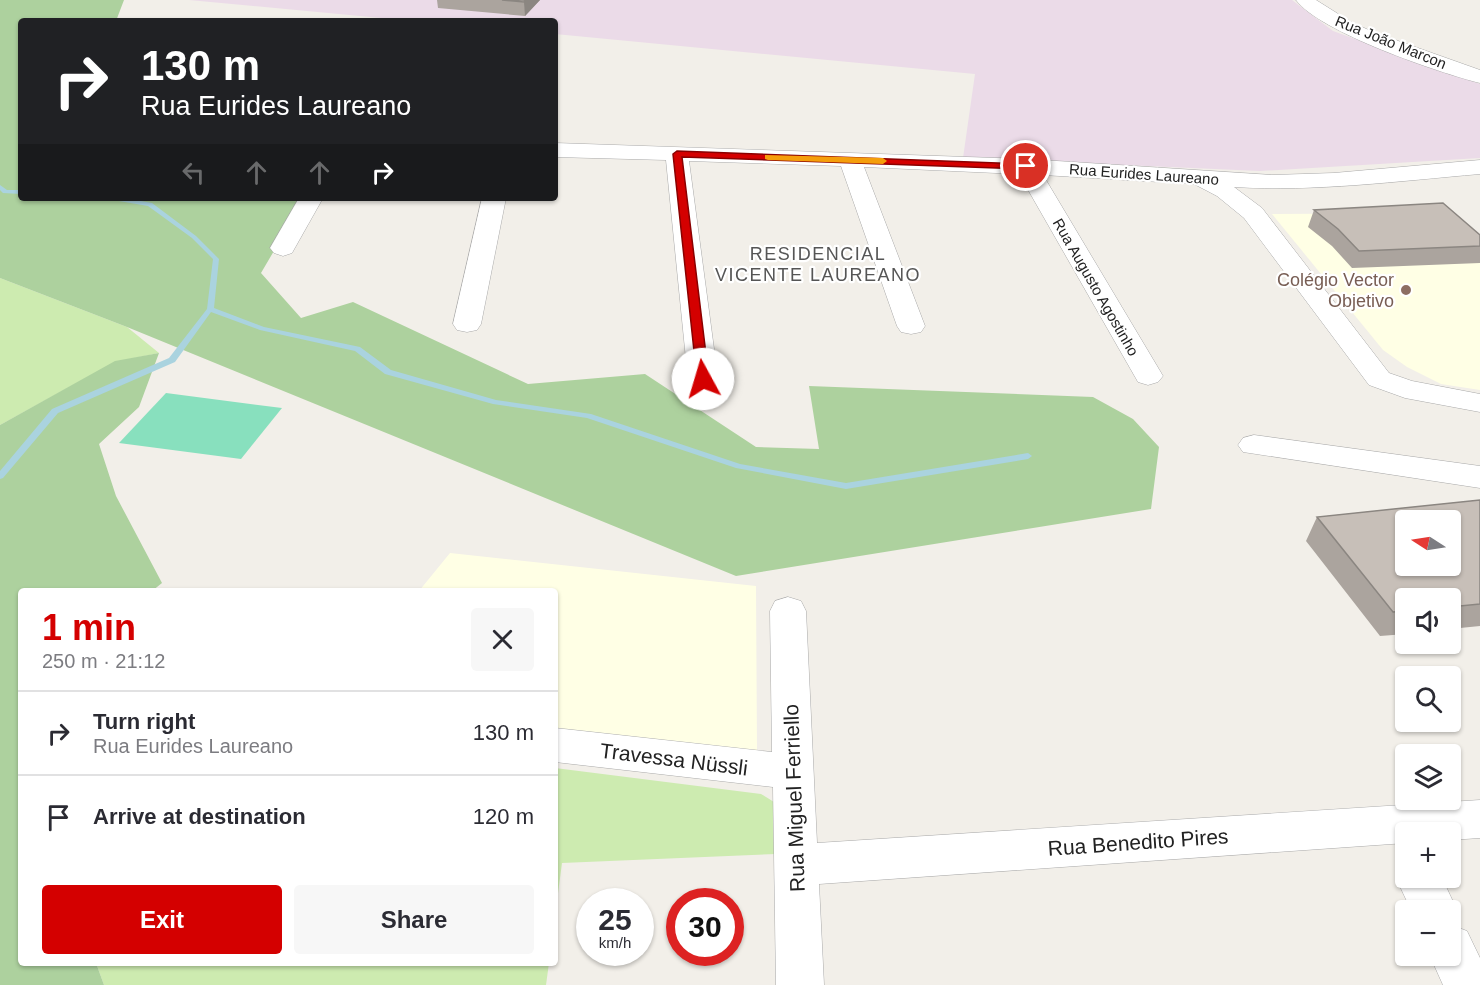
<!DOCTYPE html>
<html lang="en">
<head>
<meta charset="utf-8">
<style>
	body { margin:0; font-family:Arial,sans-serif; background:#f7f7f7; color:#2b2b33; height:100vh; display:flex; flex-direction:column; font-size:22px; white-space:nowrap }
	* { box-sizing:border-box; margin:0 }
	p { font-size:20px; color:#7c7c81 }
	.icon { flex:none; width:33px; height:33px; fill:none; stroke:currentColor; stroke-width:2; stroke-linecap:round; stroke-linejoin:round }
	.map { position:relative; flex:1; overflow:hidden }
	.panel { position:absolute; left:18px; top:588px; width:540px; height:378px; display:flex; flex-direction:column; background:#fff; border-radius:6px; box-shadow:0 2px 4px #0004 }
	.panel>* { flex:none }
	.hud { position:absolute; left:18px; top:18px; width:540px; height:183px; border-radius:6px; box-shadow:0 2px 4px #0004; background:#202124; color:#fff; overflow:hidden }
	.needle { width:39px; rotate:282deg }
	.buttons { position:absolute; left:1395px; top:510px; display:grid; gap:12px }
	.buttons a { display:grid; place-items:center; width:66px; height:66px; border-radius:6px; background:#fff; box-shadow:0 2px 4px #0004; font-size:30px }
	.speed { position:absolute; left:576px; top:888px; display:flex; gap:12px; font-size:30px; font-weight:700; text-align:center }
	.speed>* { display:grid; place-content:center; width:78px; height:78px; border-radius:50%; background:#fff; box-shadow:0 2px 4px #0004; line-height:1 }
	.speed small { font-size:15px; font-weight:400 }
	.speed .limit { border:9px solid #d22; background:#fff; color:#111 }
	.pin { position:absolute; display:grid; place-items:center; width:51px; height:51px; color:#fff; margin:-26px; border:3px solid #fff; border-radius:50%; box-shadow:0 2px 6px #0007 }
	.me { position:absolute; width:66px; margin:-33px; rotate:354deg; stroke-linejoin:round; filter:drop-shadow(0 0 4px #0008) }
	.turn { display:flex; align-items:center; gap:21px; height:126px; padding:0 24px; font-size:27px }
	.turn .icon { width:78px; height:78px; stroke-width:2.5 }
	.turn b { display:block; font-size:42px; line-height:51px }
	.lanes { display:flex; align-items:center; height:57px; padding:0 24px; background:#0003; justify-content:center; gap:30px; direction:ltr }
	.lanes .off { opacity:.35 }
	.round { display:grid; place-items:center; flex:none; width:63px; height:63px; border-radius:6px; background:#f7f7f7 }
	.headline { display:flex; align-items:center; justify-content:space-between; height:102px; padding:0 24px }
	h1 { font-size:36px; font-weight:800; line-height:45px; color:#d40000 }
	.action { display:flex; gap:12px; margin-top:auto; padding:12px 24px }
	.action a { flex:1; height:69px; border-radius:6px; background:#d40000; color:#fff; font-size:24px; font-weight:800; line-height:69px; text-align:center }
	.action a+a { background:#f7f7f7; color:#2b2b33 }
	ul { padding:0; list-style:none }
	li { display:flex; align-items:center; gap:18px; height:84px; padding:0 24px; border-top:2px solid #e1e1e2 }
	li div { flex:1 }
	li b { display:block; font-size:22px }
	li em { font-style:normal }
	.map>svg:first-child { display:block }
	.industrial { fill:#ebdbe8 }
	.education { fill:#ffffe5 }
	.grass { fill:#cdebb0 }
	.forest { fill:#add19e }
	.pitch { fill:#88e0be }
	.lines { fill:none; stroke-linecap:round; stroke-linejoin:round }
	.stream { fill:#aad3df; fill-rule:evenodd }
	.minor-casing { stroke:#a9a9a9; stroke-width:1 }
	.minor { fill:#fff; fill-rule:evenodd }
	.wall { fill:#aba49e }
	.shaded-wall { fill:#8b8681 }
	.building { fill:#c7bfb8; stroke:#8b8681; stroke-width:1.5; fill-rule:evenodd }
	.route { fill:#d40000; stroke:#8a0000; stroke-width:1.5 }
	.slow { fill:#f59e0b }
	.education-dot { fill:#8d6e63; stroke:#fff; stroke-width:2 }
	.labels { text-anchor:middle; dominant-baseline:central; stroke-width:4.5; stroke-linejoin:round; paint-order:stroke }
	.far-street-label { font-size:15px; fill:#222; stroke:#fff }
	.far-quarter-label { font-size:18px; letter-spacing:1.5px; fill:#555; stroke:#fff }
	.education-label { font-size:18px; fill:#785e54; stroke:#fff; text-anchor:end }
	.near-street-label { font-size:21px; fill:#222; stroke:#fff }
</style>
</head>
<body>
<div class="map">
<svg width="1480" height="985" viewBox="0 0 1480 985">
	<rect width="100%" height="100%" fill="#f2efe9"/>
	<polygon class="industrial" points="189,0 1292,0 1333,31 1480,84 1480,158 1260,171 963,158 975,74 555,34 555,21 413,21"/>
	<g class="education">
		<polygon points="1440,213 1480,238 1480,390 1441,384 1407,367 1383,350 1272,214"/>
		<polygon points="450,553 756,586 757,753 555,731 555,591 419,591"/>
	</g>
	<g class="grass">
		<polygon points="0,278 127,327 159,353 115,362 0,425"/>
		<polygon points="555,768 761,794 774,802 776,854 562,863 555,916"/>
		<polygon points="96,963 549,963 546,985 104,985"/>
	</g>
	<g class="forest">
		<polygon points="0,0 124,0 116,21 21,21 21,198 305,198 261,273 301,318 353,302 528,384 645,374 756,447 819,449 809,386 1093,397 1133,419 1159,447 1151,509 736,576 127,327 0,278"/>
		<polygon points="159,353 139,407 99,444 116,496 162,583 152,591 21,591 21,963 96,963 104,985 0,985 0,425 115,361"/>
	</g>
	<polygon class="pitch" points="166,393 282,408 241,459 119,443"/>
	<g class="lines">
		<g class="stream">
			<polygon points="0,185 7,190 21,190 21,194 3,193 0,190"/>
			<polygon points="110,198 124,198 152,203 196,236 219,259 214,308 264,327 360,347 391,370 496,400 591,414 740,464 846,483 1028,453 1032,456 1028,459 846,489 736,468 587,418 493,404 385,374 355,351 260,330 211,312 175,362 58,413 3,478 0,479 0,471 52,409 169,358 207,309 213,259 192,238 148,206 113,200"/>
		</g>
		<g class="minor-casing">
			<g id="minor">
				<path d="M1296,0H1316L1351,22L1373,32L1480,70V83C1440,73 1319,32 1296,0Z"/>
				<path d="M555,143L1026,159L1273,175L1334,173L1480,160V174C1398,181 1316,192 1234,187L1262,208L1389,373L1412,381L1480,394V412L1405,398L1369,385L1244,218L1217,196L1194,184L1043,175L1163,376L1158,382L1148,385L1138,382L1019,174L864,167L925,326L921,332L911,334L901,332L897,326L841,166L689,161L718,379L713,385L703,388L693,385L688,379L666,160L555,157Z"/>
				<polygon points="299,198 323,198 292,253 283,256 274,253 270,248"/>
				<polygon points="482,198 506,198 481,324 477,330 467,332 457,330 453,324"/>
				<polygon points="1254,435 1480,466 1480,488 1243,452 1238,445 1243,438"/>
				<polygon points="788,597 801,601 806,611 817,843 1480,800 1480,838 1450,840 1450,832 1406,832 1406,843 819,884 824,985 776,985 773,787 555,762 555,728 772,752 770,611 775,601"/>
				<polygon points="1403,863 1406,863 1406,878 1442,878 1457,910 1451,925 1467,931 1480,958 1480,985 1443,985 1430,956 1450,956 1450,910 1411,910 1396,878"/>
			</g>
		</g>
		<use href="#minor" class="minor"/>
	</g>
	<g class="wall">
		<polygon points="437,0 540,0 525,16 438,8"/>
		<polygon points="1314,210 1480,235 1480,263 1352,268 1332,246 1308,227"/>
		<polygon points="1480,500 1480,626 1450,629 1450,598 1406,598 1406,634 1380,636 1306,541 1317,517"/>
	</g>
	<polygon class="shaded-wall" points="525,0 540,0 525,16 524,2"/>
	<g class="building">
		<polygon points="502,0 525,0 524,2"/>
		<polygon points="1443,203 1480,235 1480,246 1359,251 1338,229 1314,210"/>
		<path d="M1480,500V604L1450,607V598H1406V611L1393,612L1317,517ZM1406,520H1450V566H1406Z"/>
	</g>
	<polygon class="route" points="677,151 1026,164 1030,166 1026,169 682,157 709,379 703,383 697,379 673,154"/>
	<polygon class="slow" points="765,155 883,158 887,161 883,164 768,160 765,159"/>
	<circle class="education-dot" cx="1406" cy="290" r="6"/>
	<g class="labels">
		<g class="far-street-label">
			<text transform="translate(1391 42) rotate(22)">Rua João Marcon</text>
			<text transform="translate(1144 174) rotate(4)">Rua Eurides Laureano</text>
			<text transform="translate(1096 287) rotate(60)">Rua Augusto Agostinho</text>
		</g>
		<g class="far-quarter-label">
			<text x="818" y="254">RESIDENCIAL<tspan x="818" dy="21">VICENTE LAUREANO</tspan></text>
		</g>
		<g class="education-label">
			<text x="1394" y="280">Colégio Vector<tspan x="1394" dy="21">Objetivo</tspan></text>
		</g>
		<g class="near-street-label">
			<text transform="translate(674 759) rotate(7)">Travessa Nüssli</text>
			<text transform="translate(794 798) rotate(-92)">Rua Miguel Ferriello</text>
			<text transform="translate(1138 842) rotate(-4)">Rua Benedito Pires</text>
		</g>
	</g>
</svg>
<div class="buttons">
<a><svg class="needle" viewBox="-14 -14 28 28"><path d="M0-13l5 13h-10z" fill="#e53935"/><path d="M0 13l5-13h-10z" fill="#7c7c81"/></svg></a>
<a><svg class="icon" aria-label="sound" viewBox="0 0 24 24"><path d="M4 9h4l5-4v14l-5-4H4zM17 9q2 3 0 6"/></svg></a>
<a><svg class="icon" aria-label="search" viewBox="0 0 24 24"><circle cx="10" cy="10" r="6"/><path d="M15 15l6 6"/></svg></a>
<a><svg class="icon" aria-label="layers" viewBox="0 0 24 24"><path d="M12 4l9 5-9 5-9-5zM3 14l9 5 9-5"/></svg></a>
<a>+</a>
<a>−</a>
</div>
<div class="speed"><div>25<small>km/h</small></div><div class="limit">30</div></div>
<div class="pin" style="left:1026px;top:166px;background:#d93025"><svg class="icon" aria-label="arrive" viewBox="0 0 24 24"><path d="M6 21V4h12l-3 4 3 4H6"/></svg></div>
<svg class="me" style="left:703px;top:379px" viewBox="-20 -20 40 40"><circle r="19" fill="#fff"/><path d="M0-13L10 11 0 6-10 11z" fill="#d40000"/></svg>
<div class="hud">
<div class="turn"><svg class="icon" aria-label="right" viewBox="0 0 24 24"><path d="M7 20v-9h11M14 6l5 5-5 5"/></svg><div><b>130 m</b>Rua Eurides Laureano</div></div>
<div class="lanes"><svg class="icon off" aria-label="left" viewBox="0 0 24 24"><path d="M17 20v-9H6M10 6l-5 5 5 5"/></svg><svg class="icon off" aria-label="ahead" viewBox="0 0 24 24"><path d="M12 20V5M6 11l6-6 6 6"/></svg><svg class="icon off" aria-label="ahead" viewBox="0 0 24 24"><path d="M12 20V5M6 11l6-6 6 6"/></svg><svg class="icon" aria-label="right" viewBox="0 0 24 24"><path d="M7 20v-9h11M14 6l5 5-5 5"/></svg></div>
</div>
<section class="panel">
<div class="headline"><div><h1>1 min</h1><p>250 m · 21:12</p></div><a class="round"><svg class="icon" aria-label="close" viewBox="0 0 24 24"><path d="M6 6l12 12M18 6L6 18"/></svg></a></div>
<ul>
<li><svg class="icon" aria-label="right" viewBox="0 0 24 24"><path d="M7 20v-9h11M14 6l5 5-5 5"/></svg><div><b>Turn right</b><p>Rua Eurides Laureano</p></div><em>130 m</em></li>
<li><svg class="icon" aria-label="arrive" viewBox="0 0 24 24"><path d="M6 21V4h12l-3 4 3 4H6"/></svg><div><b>Arrive at destination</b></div><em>120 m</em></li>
</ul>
<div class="action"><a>Exit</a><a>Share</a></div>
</section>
</div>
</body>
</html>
